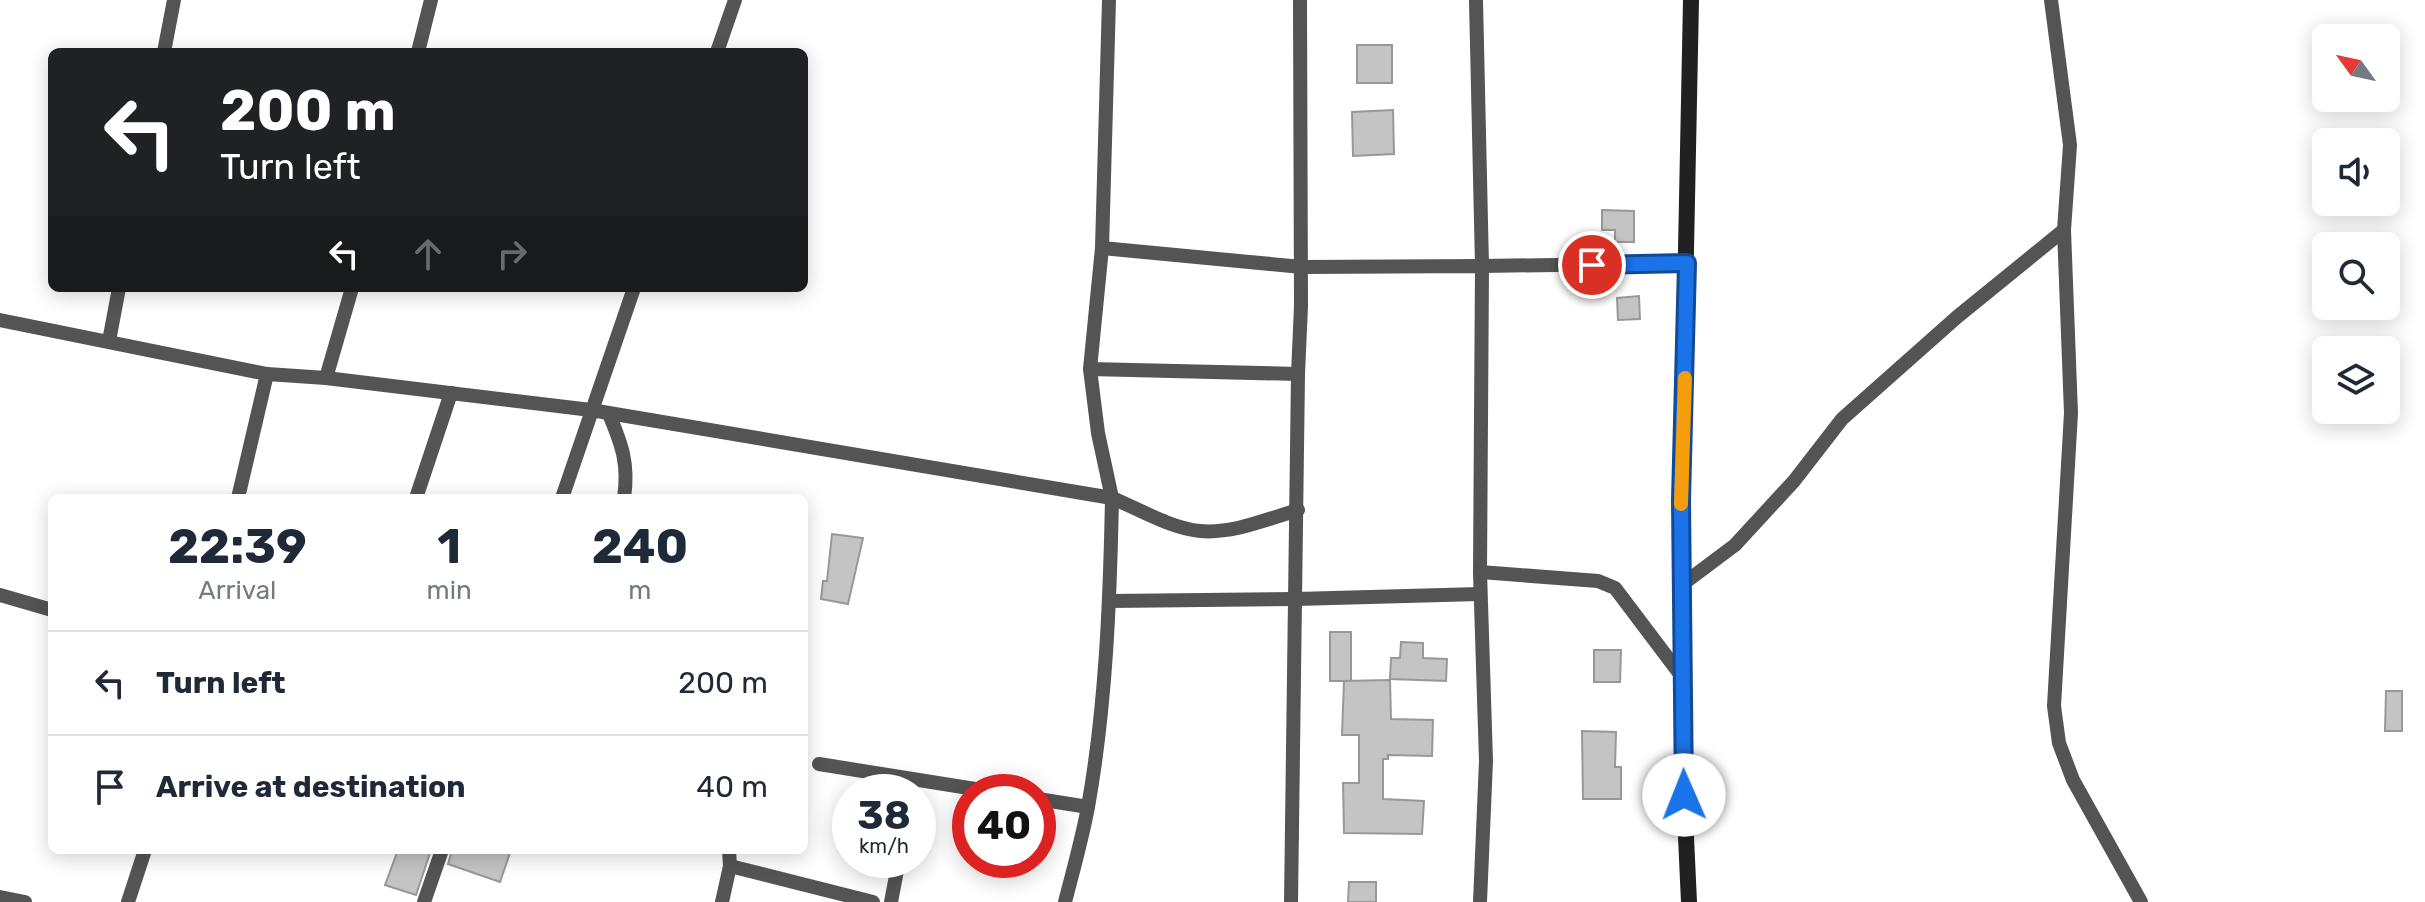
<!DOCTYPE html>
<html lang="en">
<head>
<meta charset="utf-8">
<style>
	body { margin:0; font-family:Rubik,sans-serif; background:#f6f6f7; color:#1f2937; height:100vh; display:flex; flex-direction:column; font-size:30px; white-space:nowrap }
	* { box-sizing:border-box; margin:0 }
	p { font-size:26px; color:#747a83 }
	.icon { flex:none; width:44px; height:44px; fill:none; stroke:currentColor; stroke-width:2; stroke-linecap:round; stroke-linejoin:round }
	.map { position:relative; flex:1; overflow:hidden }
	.panel { position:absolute; left:48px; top:494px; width:760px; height:360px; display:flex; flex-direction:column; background:#fff; border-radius:12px; box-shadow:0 4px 20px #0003 }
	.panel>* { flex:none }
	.top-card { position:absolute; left:48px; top:48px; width:760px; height:244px; border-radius:12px; box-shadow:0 4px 20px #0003; background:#202124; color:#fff; overflow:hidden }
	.needle { width:52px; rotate:303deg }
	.fabs { position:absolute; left:2312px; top:24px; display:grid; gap:16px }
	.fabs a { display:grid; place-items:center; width:88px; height:88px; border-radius:12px; background:#fff; box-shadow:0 4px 20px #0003; font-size:40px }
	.speed { position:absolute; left:832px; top:774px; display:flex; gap:16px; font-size:40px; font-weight:700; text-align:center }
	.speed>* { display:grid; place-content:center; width:104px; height:104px; border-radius:50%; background:#fff; box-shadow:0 4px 20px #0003; line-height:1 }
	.speed small { font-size:20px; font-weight:400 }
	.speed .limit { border:12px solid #d22; background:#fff; color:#111 }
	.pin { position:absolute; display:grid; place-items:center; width:68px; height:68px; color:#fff; margin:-34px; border:4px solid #fff; border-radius:50%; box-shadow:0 2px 8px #0007 }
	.me { position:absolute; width:88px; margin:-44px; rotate:359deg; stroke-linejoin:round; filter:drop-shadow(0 0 6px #0008) }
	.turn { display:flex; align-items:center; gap:28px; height:168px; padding:0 40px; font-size:36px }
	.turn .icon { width:104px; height:104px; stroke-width:2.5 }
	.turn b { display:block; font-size:56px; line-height:68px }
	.lanes { display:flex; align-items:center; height:76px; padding:0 40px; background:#0003; justify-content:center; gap:40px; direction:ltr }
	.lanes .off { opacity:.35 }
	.eta { display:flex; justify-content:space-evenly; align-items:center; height:136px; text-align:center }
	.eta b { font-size:48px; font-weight:700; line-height:56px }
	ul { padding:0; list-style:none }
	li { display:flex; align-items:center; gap:24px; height:104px; padding:0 40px; border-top:2px solid #e0e1e3 }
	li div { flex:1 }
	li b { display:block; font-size:30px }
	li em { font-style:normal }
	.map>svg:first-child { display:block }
	.building { fill:#c4c4c4; stroke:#989898; stroke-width:2 }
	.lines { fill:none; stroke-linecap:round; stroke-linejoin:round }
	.street { stroke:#545454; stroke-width:14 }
	.secondary { stroke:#212121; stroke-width:16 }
	.route-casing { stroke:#114b97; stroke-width:20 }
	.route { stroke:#1a73e8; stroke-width:14 }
	.slow { stroke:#f59e0b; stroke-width:14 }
</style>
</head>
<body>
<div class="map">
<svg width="2425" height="902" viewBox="0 0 2425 902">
	<rect width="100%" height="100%" fill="#fff"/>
	<g class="building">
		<rect x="1357" y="45" width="35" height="38"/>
		<polygon points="1393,110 1394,154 1353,156 1352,112"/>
		<polygon points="1602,210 1634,211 1634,242 1615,242 1615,230 1602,230"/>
		<polygon points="1639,296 1640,319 1618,320 1617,298"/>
		<polygon points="832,534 863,538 848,604 821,599 823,581 827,581"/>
		<rect x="1330" y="632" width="21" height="49"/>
		<polygon points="1401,642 1423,643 1423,658 1447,659 1446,681 1390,679 1391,658 1400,658"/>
		<polygon points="1594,650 1621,650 1620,682 1594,682"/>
		<polygon points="1390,680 1391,719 1433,720 1432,756 1388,755 1388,759 1383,759 1383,799 1424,801 1422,834 1344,833 1343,783 1359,783 1359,735 1342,735 1344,681"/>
		<polygon points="2386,691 2402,691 2402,731 2385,731"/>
		<polygon points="1582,731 1616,732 1615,767 1621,767 1621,799 1583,799"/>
		<polygon points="398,850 431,850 416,895 385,885"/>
		<polygon points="452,850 511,850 500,882 448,864"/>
		<polygon points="1349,882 1376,882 1376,902 1348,902"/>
	</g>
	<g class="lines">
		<g class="street">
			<path d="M1109,0L1102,248L1090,369L1098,433L1112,498C1139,509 1170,528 1200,531C1233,534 1267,519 1298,510"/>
			<polyline points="1476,0 1482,266 1687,263"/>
			<polyline points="2051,0 2070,145 2064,230 2071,413 2054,706 2059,743 2073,780 2141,902"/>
			<polyline points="164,52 174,0"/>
			<polyline points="418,52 431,0"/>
			<polyline points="717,52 735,0"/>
			<polyline points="1102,248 1302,267 1482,266 1480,572 1486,761 1480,902"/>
			<path d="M0,320L267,374L326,378L591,410L1112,498C1110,600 1106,706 1088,807C1082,839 1073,871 1065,902"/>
			<polyline points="109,341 119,288"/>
			<polyline points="1090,369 1298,374"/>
			<polyline points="326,378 352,288"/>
			<path d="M609,414C622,445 629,464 624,498"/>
			<polyline points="238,498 267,374"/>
			<polyline points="416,498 451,393"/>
			<polyline points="562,498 634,288"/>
			<polyline points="1480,572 1598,581 1615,588 1683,678"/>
			<polyline points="1683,584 1735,545 1794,481 1842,419 1957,317 2064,230"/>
			<polyline points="0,595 52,610"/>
			<polyline points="1110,601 1296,599 1480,594"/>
			<polyline points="819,764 994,792"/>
			<polyline points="1038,799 1088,807"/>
			<polyline points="730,866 873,902"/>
			<polyline points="0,897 25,902"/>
			<polyline points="128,902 145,850"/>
			<polyline points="424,902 442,850"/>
			<polyline points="722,902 730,866 729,850"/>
			<polyline points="891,902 899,860"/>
			<polyline points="1291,902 1298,374 1301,306 1300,0"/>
		</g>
		<polyline class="secondary" points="1689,902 1683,772 1681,500 1691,0"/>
	</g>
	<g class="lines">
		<g class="route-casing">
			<polyline id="route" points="1592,265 1687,263 1681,500 1684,795"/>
		</g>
		<use href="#route" class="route"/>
		<polyline class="slow" points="1681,504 1685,378"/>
	</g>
</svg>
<div class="fabs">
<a><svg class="needle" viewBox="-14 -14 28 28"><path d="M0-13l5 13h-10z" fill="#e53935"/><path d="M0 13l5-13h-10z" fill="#747a83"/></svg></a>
<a><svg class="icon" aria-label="sound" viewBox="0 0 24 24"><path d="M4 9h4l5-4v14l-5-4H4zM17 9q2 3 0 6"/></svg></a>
<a><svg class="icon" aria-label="search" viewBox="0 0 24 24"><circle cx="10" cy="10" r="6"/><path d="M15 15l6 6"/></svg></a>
<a><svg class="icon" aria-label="layers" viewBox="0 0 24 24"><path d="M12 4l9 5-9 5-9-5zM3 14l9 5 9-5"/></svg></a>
</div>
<div class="speed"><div>38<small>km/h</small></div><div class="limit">40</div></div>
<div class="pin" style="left:1592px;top:265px;background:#d93025"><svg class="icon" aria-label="arrive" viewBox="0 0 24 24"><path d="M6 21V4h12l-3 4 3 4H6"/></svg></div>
<svg class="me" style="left:1684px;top:795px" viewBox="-20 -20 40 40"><circle r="19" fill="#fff"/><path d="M0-13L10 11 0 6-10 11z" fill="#1a73e8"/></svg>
<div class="top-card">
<div class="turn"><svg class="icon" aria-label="left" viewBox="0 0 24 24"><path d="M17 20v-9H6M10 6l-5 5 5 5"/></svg><div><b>200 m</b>Turn left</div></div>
<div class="lanes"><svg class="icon" aria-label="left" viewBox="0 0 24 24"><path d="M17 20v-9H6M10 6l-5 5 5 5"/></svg><svg class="icon off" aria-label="ahead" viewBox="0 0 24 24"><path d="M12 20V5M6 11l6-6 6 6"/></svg><svg class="icon off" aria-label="right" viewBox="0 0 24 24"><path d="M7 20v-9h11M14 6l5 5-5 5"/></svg></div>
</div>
<section class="panel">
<div class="eta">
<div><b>22:39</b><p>Arrival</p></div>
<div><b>1</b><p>min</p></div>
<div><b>240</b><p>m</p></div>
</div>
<ul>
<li><svg class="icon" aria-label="left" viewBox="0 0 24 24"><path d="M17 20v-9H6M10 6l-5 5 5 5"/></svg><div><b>Turn left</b></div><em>200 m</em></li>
<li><svg class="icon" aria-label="arrive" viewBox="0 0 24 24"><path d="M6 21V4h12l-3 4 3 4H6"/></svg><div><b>Arrive at destination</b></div><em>40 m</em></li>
</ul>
</section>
</div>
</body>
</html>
